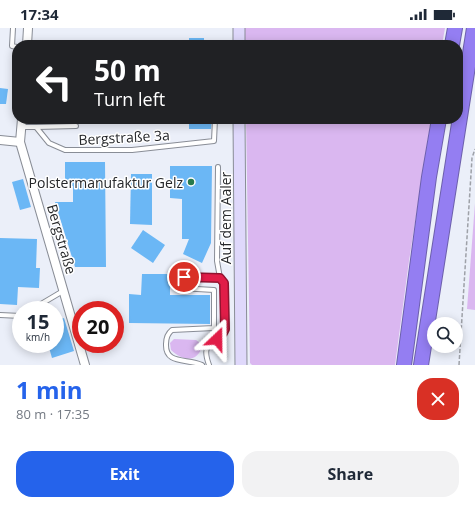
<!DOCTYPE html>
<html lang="en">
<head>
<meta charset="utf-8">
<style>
	body { margin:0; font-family:"Open Sans",sans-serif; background:#f2f2f3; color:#1f2937; height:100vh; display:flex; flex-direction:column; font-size:15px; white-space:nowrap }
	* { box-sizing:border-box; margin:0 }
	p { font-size:13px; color:#747a83 }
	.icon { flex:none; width:22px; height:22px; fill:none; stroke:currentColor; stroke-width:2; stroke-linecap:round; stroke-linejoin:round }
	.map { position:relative; height:337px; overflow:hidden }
	.drawer { display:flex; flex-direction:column; background:#fff; flex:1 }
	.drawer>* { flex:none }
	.hud { position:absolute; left:12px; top:12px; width:451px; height:84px; border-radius:16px; box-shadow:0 2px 10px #0003; background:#202124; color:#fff; overflow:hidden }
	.buttons { position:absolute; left:427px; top:289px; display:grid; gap:8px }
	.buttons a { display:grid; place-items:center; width:36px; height:36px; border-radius:50%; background:#fff; box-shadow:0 2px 10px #0003; font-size:20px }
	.speed { position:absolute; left:12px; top:273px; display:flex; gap:8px; font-size:20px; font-weight:700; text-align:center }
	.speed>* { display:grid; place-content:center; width:52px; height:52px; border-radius:50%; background:#fff; box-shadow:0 2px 10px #0003; line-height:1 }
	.speed small { font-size:10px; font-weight:400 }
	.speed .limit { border:6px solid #d22; background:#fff; color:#111 }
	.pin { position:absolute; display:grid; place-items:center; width:34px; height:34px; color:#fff; margin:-17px; border:2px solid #fff; border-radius:50%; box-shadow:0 1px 4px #0007 }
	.me { position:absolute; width:44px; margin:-22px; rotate:23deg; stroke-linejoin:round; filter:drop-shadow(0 0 3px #0008) }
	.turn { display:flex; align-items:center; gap:14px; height:84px; padding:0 16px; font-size:18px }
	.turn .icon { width:52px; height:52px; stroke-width:2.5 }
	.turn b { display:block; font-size:28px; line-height:34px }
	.round { display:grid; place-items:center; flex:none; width:42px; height:42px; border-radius:16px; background:#f2f2f3 }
	.overview { display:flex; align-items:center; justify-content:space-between; height:68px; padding:0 16px }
	h1 { font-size:24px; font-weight:700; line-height:30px; color:#2563eb }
	.primary-button { display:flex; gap:8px; margin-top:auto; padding:8px 16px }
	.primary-button a { flex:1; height:46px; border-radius:16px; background:#2563eb; color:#fff; font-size:16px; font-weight:700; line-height:46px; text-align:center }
	.primary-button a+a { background:#f2f2f3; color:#1f2937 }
	.status { display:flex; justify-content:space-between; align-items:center; height:28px; padding:0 20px; background:#fff; direction:ltr }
	.status svg { height:11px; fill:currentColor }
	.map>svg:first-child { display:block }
	.green { fill:#dab7f0 }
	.building { fill:#6bb7f5 }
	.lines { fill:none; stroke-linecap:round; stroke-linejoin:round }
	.lane-casing { stroke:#898d96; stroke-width:6 }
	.street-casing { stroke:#898d96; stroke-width:10 }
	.secondary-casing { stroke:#898d96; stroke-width:13 }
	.highway-casing { stroke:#6d60ac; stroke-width:16 }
	.path { stroke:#9ea1a8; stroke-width:1.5; stroke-dasharray:4 2; stroke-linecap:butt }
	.lane { stroke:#fff; stroke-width:4 }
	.street { stroke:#fff; stroke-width:8 }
	.secondary { stroke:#dfd8fb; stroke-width:11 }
	.highway { stroke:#947ef2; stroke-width:14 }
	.route-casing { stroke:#92132f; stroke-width:10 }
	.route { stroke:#e11d48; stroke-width:7 }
	.poi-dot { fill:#277a4d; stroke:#fff; stroke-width:1.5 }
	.labels { text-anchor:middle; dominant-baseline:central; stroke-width:3; stroke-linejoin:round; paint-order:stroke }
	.street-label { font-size:14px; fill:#25272a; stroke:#fff }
	.poi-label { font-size:14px; fill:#25272a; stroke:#fff; text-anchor:end }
</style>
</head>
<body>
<div class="status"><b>17:34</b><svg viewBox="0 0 49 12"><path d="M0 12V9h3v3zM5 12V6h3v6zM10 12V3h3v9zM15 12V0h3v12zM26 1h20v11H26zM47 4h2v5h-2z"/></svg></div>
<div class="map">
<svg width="475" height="337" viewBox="0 0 475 337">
	<rect width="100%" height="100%" fill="#ebeff9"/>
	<g class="green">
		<polygon points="244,0 445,0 442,17 245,17"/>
		<polygon points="246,91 431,91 409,233 395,337 252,337 250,335"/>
		<polygon points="475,175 475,282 467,281"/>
		<path d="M174,311L196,312L203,317C197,335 184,334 171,322L170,315Z"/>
	</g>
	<g class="building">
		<rect x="189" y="10" width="15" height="7"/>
		<polygon points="0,60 8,61 6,76 0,76"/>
		<polygon points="189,91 212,91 211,101 189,101"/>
		<polygon points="65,134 105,134 106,239 75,239 55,174 73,174 73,158 65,158"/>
		<polygon points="170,138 212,138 211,215 202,235 183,226 189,211 182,211 182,171 170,170"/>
		<polygon points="131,146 152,146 152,197 130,196"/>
		<polygon points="23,151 31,179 20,182 12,154"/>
		<polygon points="143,202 165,217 153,235 131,220"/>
		<polygon points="0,210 37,211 36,240 40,240 39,260 18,259 17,277 0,276"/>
		<polygon points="142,246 170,246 170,267 210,267 210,296 129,295 129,266 141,267"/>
		<polygon points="64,290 74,323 52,330 48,316 55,316 55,293"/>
	</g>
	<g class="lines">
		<g class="lane-casing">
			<g id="lane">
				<polyline points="13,0 12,18 17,19"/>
				<polyline points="21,99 36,99 49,115 65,122 132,122 214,113 215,91"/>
				<polyline points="36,99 76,98"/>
				<polyline points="218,139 217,233 220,250"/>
				<polyline points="31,282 63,263"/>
				<polyline points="0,287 21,288"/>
				<path d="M202,337C187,330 165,337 166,316C166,311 167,306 172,302L214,300V262L180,260C177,257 177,252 180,250H220L224,255C224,264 227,299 223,305C215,319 200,312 209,337"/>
			</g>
		</g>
		<g class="street-casing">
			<g id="street">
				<polyline points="27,17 28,0"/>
				<polyline points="22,91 20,114 85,337"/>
				<polyline points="0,112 20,114"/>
			</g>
		</g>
		<g class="secondary-casing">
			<g id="secondary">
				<polyline points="239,0 239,17"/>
				<polyline points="239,91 241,337"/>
			</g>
		</g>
		<g class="highway-casing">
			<g id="highway">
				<polyline points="452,17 455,0"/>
				<polyline points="404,337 429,149 439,91"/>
				<polyline points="421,337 474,0"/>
			</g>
		</g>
		<polyline class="path" points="459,337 472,130 475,121"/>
		<use href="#lane" class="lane"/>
		<use href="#street" class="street"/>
		<use href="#secondary" class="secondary"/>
		<use href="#highway" class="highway"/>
	</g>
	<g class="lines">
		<g class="route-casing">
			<polyline id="route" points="184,249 220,250 224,255 225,301 223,305 217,311"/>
		</g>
		<use href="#route" class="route"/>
	</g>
	<circle class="poi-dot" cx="191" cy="154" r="4"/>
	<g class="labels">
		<g class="street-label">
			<text transform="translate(124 109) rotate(-3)">Bergstraße 3a</text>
			<text transform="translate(225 190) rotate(-90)">Auf dem Aaler</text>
			<text transform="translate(62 211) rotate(74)">Bergstraße</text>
		</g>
		<g class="poi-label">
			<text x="183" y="154">Polstermanufaktur Gelz</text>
		</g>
	</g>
</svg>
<div class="buttons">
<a><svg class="icon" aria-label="search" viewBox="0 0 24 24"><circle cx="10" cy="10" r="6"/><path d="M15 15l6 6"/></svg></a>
</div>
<div class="speed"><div>15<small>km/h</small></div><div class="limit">20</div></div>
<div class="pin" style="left:184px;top:249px;background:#d93025"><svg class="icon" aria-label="arrive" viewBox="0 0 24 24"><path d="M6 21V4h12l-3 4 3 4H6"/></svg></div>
<svg class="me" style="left:217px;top:311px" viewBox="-20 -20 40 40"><path d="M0-17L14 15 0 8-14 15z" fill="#e11d48" stroke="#fff" stroke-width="4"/></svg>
<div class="hud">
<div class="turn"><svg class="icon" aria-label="left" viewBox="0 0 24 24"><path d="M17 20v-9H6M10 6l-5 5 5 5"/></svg><div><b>50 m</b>Turn left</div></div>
</div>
</div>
<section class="drawer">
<div class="overview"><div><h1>1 min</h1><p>80 m · 17:35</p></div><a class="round" style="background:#d93025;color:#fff"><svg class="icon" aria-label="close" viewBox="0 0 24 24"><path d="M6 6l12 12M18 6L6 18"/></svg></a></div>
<div class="primary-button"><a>Exit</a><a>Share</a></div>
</section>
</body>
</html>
